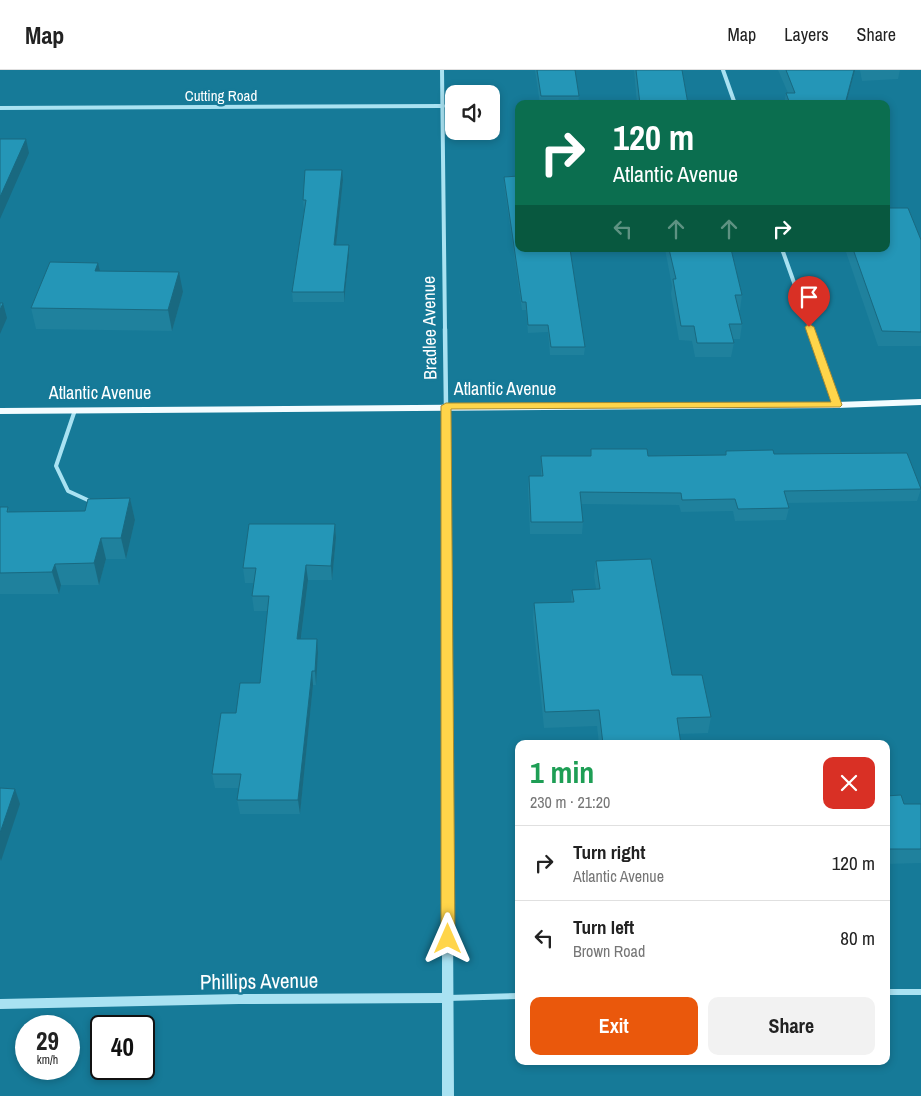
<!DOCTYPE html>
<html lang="en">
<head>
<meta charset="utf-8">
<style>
	body { margin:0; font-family:"Archivo Narrow",sans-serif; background:#f2f2f2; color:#222; height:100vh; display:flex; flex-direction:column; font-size:19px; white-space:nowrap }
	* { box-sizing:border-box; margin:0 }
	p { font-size:16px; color:#767676 }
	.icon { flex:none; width:28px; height:28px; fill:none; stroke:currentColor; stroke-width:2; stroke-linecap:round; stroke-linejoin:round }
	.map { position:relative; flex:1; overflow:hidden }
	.sheet { position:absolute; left:515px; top:670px; width:375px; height:325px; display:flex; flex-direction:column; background:#fff; border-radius:10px; box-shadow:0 2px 8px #0003 }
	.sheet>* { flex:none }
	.hud { position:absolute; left:515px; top:30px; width:375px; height:152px; border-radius:10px; box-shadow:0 2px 8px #0003; background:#0b6e4f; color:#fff; overflow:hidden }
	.tools { position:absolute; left:445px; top:15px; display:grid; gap:10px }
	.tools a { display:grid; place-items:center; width:55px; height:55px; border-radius:10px; background:#fff; box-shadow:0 2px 8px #0003; font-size:25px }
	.speed { position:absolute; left:15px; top:945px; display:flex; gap:10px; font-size:25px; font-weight:700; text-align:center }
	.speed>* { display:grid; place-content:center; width:65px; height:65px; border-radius:50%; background:#fff; box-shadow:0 2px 8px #0003; line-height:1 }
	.speed small { font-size:12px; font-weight:400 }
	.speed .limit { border:2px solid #111; border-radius:8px; background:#fff; color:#111 }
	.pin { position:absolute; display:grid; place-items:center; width:42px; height:42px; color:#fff; margin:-51px -21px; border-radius:50% 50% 50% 0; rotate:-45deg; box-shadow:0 0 5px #0007 }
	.pin .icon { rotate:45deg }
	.me { position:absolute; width:55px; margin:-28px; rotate:0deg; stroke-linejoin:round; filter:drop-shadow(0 0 4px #0008) }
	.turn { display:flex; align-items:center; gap:18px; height:105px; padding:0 15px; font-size:22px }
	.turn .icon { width:65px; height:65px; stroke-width:2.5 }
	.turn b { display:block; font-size:35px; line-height:42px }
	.lanes { display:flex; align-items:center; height:48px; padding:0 15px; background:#0003; justify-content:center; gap:25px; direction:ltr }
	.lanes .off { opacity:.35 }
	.round { display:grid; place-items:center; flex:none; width:52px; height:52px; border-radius:10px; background:#f2f2f2 }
	.overview { display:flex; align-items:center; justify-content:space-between; height:85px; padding:0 15px }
	h1 { font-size:30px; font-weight:800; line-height:38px; color:#1e9e55 }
	.cta { display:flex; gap:10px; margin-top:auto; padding:10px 15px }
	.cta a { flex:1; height:58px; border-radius:10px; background:#ea580c; color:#fff; font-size:20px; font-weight:800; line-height:58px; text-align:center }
	.cta a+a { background:#f2f2f2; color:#222 }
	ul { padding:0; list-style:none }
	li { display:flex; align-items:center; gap:15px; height:75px; padding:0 15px; border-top:1px solid #e0e0e0 }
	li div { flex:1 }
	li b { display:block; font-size:19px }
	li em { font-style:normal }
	header { display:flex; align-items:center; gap:30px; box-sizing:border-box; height:70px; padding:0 25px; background:#fff; border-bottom:1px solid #e0e0e0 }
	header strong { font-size:24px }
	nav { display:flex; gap:28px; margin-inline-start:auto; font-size:18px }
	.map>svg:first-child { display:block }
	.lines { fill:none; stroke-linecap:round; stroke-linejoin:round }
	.service { stroke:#a9e2f2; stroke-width:4 }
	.minor-far2 { stroke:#a9e2f2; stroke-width:4 }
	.minor-far1 { stroke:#a9e2f2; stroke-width:4.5 }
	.minor { stroke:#a9e2f2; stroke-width:6 }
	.tertiary { fill:#a9e2f2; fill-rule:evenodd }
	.primary { fill:#f4fcff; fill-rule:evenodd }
	.wall { fill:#1f819d }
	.shaded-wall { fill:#196980 }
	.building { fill:#2496b7; stroke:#196980 }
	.route { fill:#ffd54a; stroke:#a68a30 }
	.labels { text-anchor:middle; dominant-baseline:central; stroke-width:5; stroke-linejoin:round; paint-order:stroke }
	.far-street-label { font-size:15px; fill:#fff; stroke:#167a98 }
	.street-label { font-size:18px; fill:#fff; stroke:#167a98 }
	.near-street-label { font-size:21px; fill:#fff; stroke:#167a98 }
</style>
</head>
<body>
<header>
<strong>Map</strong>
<nav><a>Map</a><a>Layers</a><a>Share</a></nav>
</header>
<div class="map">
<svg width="921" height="1026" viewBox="0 0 921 1026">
	<rect width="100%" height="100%" fill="#167a98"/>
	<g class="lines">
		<polyline class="service" points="75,340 56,396 68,421 92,432"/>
		<g class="minor-far2">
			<polyline points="442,0 445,260"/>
			<polyline points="723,0 735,34"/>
			<polyline points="0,38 443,36"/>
			<polyline points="782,179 811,260"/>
		</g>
		<g class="minor-far1">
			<polyline points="445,259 446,336"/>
			<polyline points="810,259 837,335"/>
		</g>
		<g class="minor">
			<polyline points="886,922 921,922"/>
			<polyline points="448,928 519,926"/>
		</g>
		<polygon class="tertiary" points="443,334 446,334 450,336 454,1026 442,1026 442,933 239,934 0,939 0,929 239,924 442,923 442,336"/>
		<polygon class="primary" points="921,329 921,335 837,338 0,344 0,338 837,332"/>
	</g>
	<g class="wall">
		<polygon points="535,0 575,0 579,26 578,34 540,34"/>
		<polygon points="634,0 682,0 688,34 637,34"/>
		<polygon points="778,0 855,0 846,34 784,34 786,23 788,23"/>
		<polygon points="860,0 900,0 898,9 862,11"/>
		<polygon points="504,107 585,277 584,285 550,285 548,262 528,263 526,240 522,240 504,114"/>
		<polygon points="343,110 336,175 349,185 344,232 293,232 292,222 304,140 303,130"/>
		<polygon points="921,170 921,276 878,276 845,179 886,179"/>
		<polygon points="665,179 731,179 742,225 740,240 739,240 742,254 740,269 733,269 734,273 731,287 695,287 692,271 679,270 671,224 672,216"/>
		<polygon points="100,201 183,222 172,261 36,259 31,238"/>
		<polygon points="591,379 648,386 725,385 726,381 774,384 921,419 917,431 788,433 789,438 786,450 735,451 733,441 681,442 679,435 581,434 583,452 582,464 530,464 528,418 529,406 541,406 541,386 590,386"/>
		<polygon points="130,428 135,450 126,489 106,489 99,515 61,515 59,524 0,524 0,437 8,437 9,442 85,441"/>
		<polygon points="335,454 336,468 332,510 308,510 301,569 318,583 316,615 313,615 300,744 240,744 237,730 239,718 215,718 212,704 236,643 260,613 267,541 254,541 252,526 254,513 245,513 243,498"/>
		<polygon points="596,491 672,605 711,647 708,663 679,664 681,674 599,674 597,656 544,658 533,549 534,533 571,532 572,520 596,519 594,506"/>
		<polygon points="886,726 904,734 921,734 921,793 886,794"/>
	</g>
	<g class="shaded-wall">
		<polygon points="854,0 855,0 846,34 845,34"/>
		<polygon points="26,69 29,83 0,149 0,127"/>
		<polygon points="342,100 343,110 335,185 334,175"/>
		<polygon points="349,175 349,185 344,232 344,222"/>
		<polygon points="98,193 103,213 95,201"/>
		<polygon points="179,202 183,222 172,261 168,240"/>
		<polygon points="3,233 7,248 0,264 0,240"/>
		<polygon points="130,428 135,450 126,489 121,468"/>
		<polygon points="335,454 336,468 332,510 331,496"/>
		<polygon points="101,468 106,489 99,515 94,493"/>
		<polygon points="55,494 61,515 59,524 52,502"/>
		<polygon points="306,495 308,510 299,583 297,569"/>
		<polygon points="317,569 318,583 316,615 315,601"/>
		<polygon points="312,601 313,615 300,744 298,730"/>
		<polygon points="15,719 20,734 1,791 0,788 0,763"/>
	</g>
	<g class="building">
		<polygon points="537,0 575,0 579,26 541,26"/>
		<polygon points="636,0 682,0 688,34 640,34"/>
		<polygon points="786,0 854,0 845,34 790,34 786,23 795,23"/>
		<polygon points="0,69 26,69 0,127"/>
		<polygon points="305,100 342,100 334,175 349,175 344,222 292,222 306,130 303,130"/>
		<polygon points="519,106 519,179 570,179 585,277 551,277 548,255 528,255 526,232 522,232 504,107"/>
		<polygon points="886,138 908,138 921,170 921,262 882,261 853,179 886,179"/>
		<polygon points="669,179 731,179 742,225 735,225 742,254 729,254 734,273 697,273 694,256 681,256 673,209 676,209"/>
		<polygon points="50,192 98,193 95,201 179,202 168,240 31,238"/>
		<polygon points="0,233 3,233 0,240"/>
		<polygon points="591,379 647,379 648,386 726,385 726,381 773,380 774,384 907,383 921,419 784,421 789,438 738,439 735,429 682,430 681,423 580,422 583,452 531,452 529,406 543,406 541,386 591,386"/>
		<polygon points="130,428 121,468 101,468 94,493 55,494 52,502 0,503 0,437 8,437 7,442 85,441 88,429"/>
		<polygon points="249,454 335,454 331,496 306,495 297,569 317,569 315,601 312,601 298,730 237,730 241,704 212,704 221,643 236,643 240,613 260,613 269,526 252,526 256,498 243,498"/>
		<polygon points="651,489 672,605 702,605 711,647 677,648 681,674 603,674 599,640 545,642 534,533 574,532 572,520 600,519 596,491"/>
		<polygon points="0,718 15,719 0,763"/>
		<polygon points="901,725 904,734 921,734 921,779 886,779 886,726"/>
	</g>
	<polygon class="route" points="809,254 814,257 842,335 840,337 451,339 455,869 453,874 448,876 443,874 441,869 441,336 446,333 831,332 805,257"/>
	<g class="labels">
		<g class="far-street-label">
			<text x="221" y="25">Cutting Road</text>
		</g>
		<g class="street-label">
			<text transform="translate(429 258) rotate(-91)">Bradlee Avenue</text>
			<text x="505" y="318">Atlantic Avenue</text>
			<text x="100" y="322">Atlantic Avenue</text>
		</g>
		<g class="near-street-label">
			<text transform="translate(259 911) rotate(-1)">Phillips Avenue</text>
		</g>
	</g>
</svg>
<div class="tools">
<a><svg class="icon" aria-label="sound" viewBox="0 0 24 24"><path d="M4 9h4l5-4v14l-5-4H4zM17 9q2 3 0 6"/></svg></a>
</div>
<div class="speed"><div>29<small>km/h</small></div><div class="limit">40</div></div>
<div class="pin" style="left:809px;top:257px;background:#d93025"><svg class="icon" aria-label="arrive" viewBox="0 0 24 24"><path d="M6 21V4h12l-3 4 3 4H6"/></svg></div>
<svg class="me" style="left:448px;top:869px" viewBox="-20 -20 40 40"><path d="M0-17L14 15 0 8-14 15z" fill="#ffd54a" stroke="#fff" stroke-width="4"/></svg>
<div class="hud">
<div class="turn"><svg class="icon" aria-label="right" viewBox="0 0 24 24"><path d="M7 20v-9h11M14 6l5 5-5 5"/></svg><div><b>120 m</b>Atlantic Avenue</div></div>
<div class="lanes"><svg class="icon off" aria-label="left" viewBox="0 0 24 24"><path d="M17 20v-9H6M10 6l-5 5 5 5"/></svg><svg class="icon off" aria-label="ahead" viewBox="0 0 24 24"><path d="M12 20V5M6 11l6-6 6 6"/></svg><svg class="icon off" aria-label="ahead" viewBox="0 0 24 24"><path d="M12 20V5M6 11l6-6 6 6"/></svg><svg class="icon" aria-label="right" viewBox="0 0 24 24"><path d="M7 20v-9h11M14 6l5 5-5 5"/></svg></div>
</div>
<section class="sheet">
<div class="overview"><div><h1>1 min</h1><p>230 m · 21:20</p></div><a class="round" style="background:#d93025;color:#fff"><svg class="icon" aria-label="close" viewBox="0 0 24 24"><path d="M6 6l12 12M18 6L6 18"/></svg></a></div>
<ul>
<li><svg class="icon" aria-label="right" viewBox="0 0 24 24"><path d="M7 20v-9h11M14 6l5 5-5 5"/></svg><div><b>Turn right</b><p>Atlantic Avenue</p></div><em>120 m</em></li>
<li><svg class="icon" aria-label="left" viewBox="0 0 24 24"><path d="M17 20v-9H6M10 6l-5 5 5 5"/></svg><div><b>Turn left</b><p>Brown Road</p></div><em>80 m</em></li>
</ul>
<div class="cta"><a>Exit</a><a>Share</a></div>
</section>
</div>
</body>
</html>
